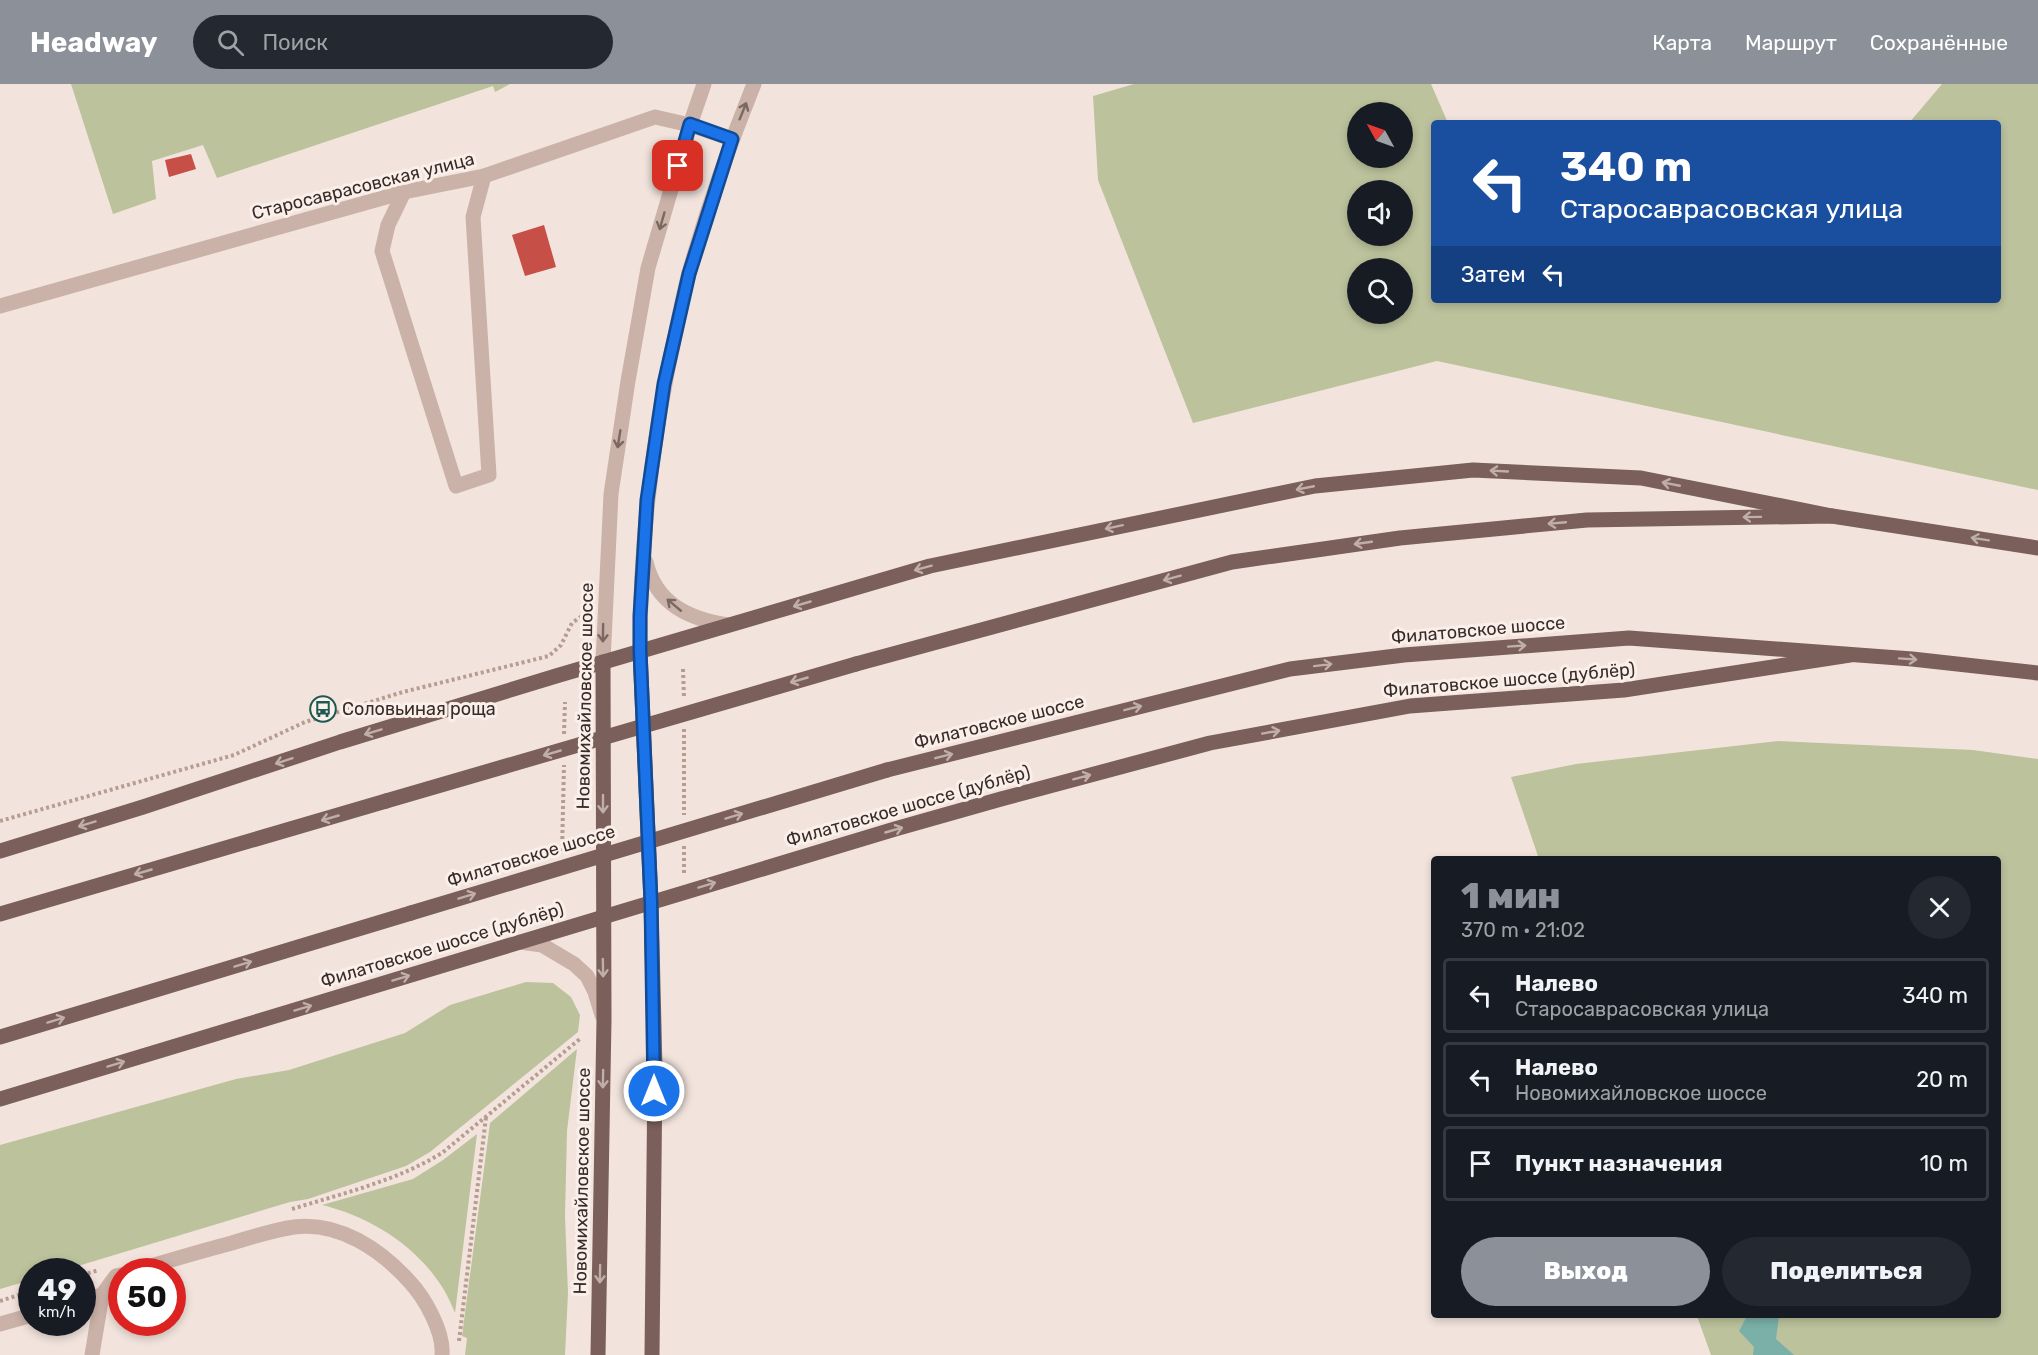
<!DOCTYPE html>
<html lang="ru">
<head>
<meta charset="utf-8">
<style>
	body { margin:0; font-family:Rubik,sans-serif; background:#242831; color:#f1f3f6; height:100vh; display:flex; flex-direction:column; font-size:22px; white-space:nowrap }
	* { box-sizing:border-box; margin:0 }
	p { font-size:20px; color:#9ea1a6 }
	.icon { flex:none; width:33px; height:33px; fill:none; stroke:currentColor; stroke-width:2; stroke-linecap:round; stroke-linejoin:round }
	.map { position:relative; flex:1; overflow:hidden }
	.side { position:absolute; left:1431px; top:772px; width:570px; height:462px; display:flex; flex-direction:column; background:#171b24; border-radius:6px; box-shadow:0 3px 9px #0003 }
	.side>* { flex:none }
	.top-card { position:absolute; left:1431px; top:36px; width:570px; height:183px; border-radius:6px; box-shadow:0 3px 9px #0003; background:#1a4fa0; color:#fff; overflow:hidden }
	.needle { width:39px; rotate:310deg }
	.tools { position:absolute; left:1347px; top:18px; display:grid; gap:12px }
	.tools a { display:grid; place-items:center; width:66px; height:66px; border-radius:50%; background:#171b24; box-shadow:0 3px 9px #0003; font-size:30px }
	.speed { position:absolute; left:18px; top:1174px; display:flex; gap:12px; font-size:30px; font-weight:700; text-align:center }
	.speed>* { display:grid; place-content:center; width:78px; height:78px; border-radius:50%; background:#171b24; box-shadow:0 3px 9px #0003; line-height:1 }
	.speed small { font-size:15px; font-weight:400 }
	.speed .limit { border:9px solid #d22; background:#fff; color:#111 }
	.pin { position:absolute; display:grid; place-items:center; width:51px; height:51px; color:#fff; margin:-26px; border-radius:12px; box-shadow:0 3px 9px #0006 }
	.me { position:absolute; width:66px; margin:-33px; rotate:0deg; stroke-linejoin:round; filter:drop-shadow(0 0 4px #0008) }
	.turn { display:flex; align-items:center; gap:21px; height:126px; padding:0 30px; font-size:27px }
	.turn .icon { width:78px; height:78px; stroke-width:2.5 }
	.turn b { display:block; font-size:42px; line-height:51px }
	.then { display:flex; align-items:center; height:57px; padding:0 30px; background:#0003; gap:12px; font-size:22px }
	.round { display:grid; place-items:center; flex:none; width:63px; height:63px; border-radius:32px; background:#242831 }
	.head { display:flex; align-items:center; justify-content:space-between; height:102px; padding:0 30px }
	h1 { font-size:36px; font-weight:800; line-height:45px; color:#8c9099 }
	.primary-button { display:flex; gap:12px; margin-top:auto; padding:12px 30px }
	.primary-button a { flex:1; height:69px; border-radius:36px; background:#8c9099; color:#fff; font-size:24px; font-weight:800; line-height:69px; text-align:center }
	.primary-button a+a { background:#242831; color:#f1f3f6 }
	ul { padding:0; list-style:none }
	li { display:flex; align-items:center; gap:18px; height:75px; margin:0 12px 9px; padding:0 18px; border:3px solid #363941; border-radius:6px }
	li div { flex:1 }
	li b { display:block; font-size:22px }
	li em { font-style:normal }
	header { display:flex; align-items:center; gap:36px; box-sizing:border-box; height:84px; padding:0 30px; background:#8c9099; color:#fff }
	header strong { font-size:28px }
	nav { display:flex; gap:33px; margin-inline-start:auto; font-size:21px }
	.search { width:420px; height:54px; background:#242831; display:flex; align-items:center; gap:15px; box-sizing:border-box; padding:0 21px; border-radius:33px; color:#9ea1a6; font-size:22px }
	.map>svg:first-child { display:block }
	.green { fill:#bcc29c; fill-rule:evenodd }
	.water { fill:#7bb0a9 }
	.building { fill:#c64f47 }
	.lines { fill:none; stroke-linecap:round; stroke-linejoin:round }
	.path { stroke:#b79c92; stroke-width:4; stroke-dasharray:3 3; stroke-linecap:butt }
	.minor { stroke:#cbb2a8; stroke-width:15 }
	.major { stroke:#7a5f5a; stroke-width:15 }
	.major-bridge { stroke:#7a5f5a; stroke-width:15 }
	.oneway { stroke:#7a6862 }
	.oneway2 { stroke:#c0aea9 }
	.route-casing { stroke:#114b97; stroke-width:15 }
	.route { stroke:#1a73e8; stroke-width:10 }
	.labels { text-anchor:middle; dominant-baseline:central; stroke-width:6; stroke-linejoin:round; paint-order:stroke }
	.street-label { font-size:18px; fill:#382b29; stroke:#faefe9 }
	.poi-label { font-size:18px; fill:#382b29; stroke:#faefe9; text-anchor:start }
</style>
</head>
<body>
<header>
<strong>Headway</strong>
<div class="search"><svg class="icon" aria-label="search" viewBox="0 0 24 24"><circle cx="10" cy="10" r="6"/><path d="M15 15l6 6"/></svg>Поиск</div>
<nav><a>Карта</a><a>Маршрут</a><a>Сохранённые</a></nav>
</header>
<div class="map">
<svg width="2038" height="1271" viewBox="0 0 2038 1271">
	<rect width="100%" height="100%" fill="#f2e4dd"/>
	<g class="green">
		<polygon points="71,0 510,0 495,8 493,2 217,94 203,61 152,77 156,115 113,130"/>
		<path d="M1134,0H1431L1448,39H1434V216H1998V39H1909L1942,0H2038V406L1437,277L1193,339L1098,96L1093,12ZM1402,28V74H1358V28ZM1402,106V152H1358V106ZM1402,184V230H1358V184Z"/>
		<polygon points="1778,657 1973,666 2038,675 2038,1271 1711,1271 1697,1232 1998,1232 1998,776 1539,775 1511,693 1576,680"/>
		<polygon points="526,898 553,899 571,913 580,931 578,948 430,1068 406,1082 308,1115 290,1118 58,1188 32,1188 31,1196 0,1205 0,1061 236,995 289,986 405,949 450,921"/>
		<polygon points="577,965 567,1047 565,1132 568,1209 565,1271 465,1271 467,1254 462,1252 490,1039"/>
		<path d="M477,1050L455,1229C434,1173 379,1135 322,1121L413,1095L443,1076Z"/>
	</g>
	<polygon class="water" points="1747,1232 1779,1232 1776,1255 1794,1271 1753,1271 1754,1263 1739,1247"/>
	<g class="building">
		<polygon points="191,70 196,85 169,93 165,76"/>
		<polygon points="544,141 556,183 525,192 512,151"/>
	</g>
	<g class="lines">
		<g class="path">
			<polyline points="683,585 684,614"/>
			<polyline points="684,645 684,731"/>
			<polyline points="564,650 565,618"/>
			<polyline points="0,737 234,671 305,638 403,608 549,572 561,561 572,539 582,532"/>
			<polyline points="684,762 684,790"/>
			<polyline points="562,767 564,681"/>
			<path d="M292,1125C344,1109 396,1097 442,1069L581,954"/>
			<polyline points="82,1191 99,1186"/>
			<polyline points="0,1217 32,1207"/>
			<polyline points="459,1257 486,1033"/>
		</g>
		<g class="minor">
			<polyline points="404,108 388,141 382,167 456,402 489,391 473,133 484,92"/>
			<polyline points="0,222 404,108 484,92 655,33 690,41 732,55"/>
			<path d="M646,478C656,520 689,535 728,541"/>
			<path d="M640,567C640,459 652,352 676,247C680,228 684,208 689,189C707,125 729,62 754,0"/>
			<polyline points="603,578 611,410 628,297 648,184 690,41 704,0"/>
			<polyline points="520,858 542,861 574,880 587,892 595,908 602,931"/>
			<path d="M131,1188C164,1178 198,1168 232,1159C252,1153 273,1146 294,1143C339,1137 381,1166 409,1197C425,1214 444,1248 442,1271"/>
			<polyline points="82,1217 102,1211 116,1192 122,1191"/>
			<polyline points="0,1240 32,1231"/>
			<polyline points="92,1271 102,1211"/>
		</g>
		<g class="major">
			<polyline points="640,567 651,818 655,986 652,1271"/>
			<polyline points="856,580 1232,478 1400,454 1587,436 1832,432 2038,464"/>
			<polyline points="887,686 1290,585 1404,571 1629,554 1912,575 2038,589"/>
			<polyline points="0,767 143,723 340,658 556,592 930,482 1315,402 1473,386 1641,394 1832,432"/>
			<polyline points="0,830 386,717"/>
			<polyline points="0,953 411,829"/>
			<polyline points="0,1015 895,745 1001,715 1210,659 1410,622 1624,606 1850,571"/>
			<polyline points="598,1271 604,936 603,578"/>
		</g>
		<g class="major-bridge">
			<polyline points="386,717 856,580"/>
			<polyline points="411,829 887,686"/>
		</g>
	</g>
	<defs><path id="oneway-shaft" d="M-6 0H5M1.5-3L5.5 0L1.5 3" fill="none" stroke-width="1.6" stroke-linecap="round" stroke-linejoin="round" transform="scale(1.5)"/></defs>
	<g class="oneway">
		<use href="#oneway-shaft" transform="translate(743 27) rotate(-68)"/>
		<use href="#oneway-shaft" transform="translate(662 137) rotate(106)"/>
		<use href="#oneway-shaft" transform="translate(619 355) rotate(99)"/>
		<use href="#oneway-shaft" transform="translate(674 521) rotate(-140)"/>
		<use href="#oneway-shaft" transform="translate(603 549) rotate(91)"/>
	</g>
	<g class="oneway2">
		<use href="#oneway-shaft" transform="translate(1499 387) rotate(-177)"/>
		<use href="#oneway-shaft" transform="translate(1671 400) rotate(-169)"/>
		<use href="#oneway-shaft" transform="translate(1305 404) rotate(169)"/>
		<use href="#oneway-shaft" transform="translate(1752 433) rotate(179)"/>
		<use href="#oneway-shaft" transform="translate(1557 439) rotate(175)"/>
		<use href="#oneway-shaft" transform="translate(1114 443) rotate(168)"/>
		<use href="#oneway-shaft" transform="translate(1980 455) rotate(-171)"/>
		<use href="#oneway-shaft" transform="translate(1363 459) rotate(172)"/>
		<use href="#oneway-shaft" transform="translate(923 484) rotate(165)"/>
		<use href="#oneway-shaft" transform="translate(1172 494) rotate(165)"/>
		<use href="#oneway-shaft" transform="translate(802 520) rotate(164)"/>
		<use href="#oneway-shaft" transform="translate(1517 562) rotate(-4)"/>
		<use href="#oneway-shaft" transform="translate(1908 575) rotate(4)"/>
		<use href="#oneway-shaft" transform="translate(1323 581) rotate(-7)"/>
		<use href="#oneway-shaft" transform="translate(799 596) rotate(164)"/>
		<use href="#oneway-shaft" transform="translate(1133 624) rotate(-14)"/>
		<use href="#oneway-shaft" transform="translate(373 648) rotate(163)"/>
		<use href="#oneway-shaft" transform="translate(1271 648) rotate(-10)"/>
		<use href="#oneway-shaft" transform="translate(552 669) rotate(164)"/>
		<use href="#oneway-shaft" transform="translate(944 672) rotate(-14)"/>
		<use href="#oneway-shaft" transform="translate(284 677) rotate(162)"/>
		<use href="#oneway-shaft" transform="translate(1082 693) rotate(-15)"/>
		<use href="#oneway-shaft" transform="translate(603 720) rotate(90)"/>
		<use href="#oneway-shaft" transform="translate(734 732) rotate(-17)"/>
		<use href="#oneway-shaft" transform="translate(330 734) rotate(164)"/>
		<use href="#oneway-shaft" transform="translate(87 740) rotate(163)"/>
		<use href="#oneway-shaft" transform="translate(894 746) rotate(-16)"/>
		<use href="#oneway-shaft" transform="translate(143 788) rotate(164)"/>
		<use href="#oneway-shaft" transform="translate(707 801) rotate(-17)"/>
		<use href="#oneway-shaft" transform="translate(467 812) rotate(-17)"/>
		<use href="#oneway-shaft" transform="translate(243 880) rotate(-17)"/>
		<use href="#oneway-shaft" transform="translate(603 884) rotate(89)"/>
		<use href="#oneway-shaft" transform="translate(401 894) rotate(-17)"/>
		<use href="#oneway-shaft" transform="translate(303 924) rotate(-17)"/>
		<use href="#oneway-shaft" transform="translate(56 936) rotate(-17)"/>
		<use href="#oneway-shaft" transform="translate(116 980) rotate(-17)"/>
		<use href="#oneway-shaft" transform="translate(603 995) rotate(91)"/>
		<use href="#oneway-shaft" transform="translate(600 1190) rotate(91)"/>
	</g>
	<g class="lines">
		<g class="route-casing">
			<polyline id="route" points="654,1007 651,818 640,567 640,532 647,416 664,300 689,190 732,55 690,40 678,82"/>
		</g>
		<use href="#route" class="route"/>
	</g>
	<defs>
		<g id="bus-ring" transform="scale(1.35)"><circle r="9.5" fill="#faefe9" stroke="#1e5953" stroke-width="1.5"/><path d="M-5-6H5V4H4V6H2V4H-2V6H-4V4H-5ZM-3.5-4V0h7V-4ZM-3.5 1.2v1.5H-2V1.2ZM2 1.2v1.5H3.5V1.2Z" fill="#1e5953"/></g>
	</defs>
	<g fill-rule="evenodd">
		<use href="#bus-ring" x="323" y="625"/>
	</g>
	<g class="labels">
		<g class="street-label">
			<text transform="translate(363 102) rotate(-14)">Старосаврасовская улица</text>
			<text transform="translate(1478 546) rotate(-5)">Филатовское шоссе</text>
			<text transform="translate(1509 596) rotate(-5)">Филатовское шоссе (дублёр)</text>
			<text transform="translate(585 612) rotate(-89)">Новомихайловское шоссе</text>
			<text transform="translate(999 638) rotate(-14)">Филатовское шоссе</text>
			<text transform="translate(908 722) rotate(-16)">Филатовское шоссе (дублёр)</text>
			<text transform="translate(531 772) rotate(-17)">Филатовское шоссе</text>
			<text transform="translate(442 861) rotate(-17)">Филатовское шоссе (дублёр)</text>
			<text transform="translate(582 1097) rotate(-89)">Новомихайловское шоссе</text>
		</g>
		<g class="poi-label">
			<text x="342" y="625">Соловьиная роща</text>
		</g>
	</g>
</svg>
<div class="tools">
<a><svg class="needle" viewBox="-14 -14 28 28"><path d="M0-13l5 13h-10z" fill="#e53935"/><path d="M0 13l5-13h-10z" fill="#9ea1a6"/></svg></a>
<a><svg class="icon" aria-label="sound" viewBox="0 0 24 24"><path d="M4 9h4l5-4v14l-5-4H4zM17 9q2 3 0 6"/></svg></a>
<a><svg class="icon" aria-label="search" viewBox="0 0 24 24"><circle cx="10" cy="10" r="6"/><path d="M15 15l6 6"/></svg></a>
</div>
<div class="speed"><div>49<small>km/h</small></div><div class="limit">50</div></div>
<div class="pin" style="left:678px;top:82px;background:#d93025"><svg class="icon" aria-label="arrive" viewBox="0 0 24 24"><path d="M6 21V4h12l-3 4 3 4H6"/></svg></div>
<svg class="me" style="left:654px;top:1007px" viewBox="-20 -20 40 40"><circle r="17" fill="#1a73e8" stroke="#fff" stroke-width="3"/><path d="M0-11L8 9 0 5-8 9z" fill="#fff"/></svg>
<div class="top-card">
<div class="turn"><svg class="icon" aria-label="left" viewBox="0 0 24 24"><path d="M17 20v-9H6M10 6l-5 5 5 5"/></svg><div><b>340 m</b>Старосаврасовская улица</div></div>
<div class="then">Затем<svg class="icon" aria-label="left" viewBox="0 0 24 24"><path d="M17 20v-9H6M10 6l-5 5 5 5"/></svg></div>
</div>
<section class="side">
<div class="head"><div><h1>1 мин</h1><p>370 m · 21:02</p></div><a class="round"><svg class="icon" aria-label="close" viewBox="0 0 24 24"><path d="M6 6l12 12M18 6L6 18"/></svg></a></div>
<ul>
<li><svg class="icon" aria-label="left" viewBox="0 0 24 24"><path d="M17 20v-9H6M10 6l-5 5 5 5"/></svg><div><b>Налево</b><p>Старосаврасовская улица</p></div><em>340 m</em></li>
<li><svg class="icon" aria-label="left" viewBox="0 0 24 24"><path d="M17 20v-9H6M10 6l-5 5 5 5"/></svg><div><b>Налево</b><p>Новомихайловское шоссе</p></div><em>20 m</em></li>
<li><svg class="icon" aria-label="arrive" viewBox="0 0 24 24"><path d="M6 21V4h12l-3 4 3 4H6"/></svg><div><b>Пункт назначения</b></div><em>10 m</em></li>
</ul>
<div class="primary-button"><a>Выход</a><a>Поделиться</a></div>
</section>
</div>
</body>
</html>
